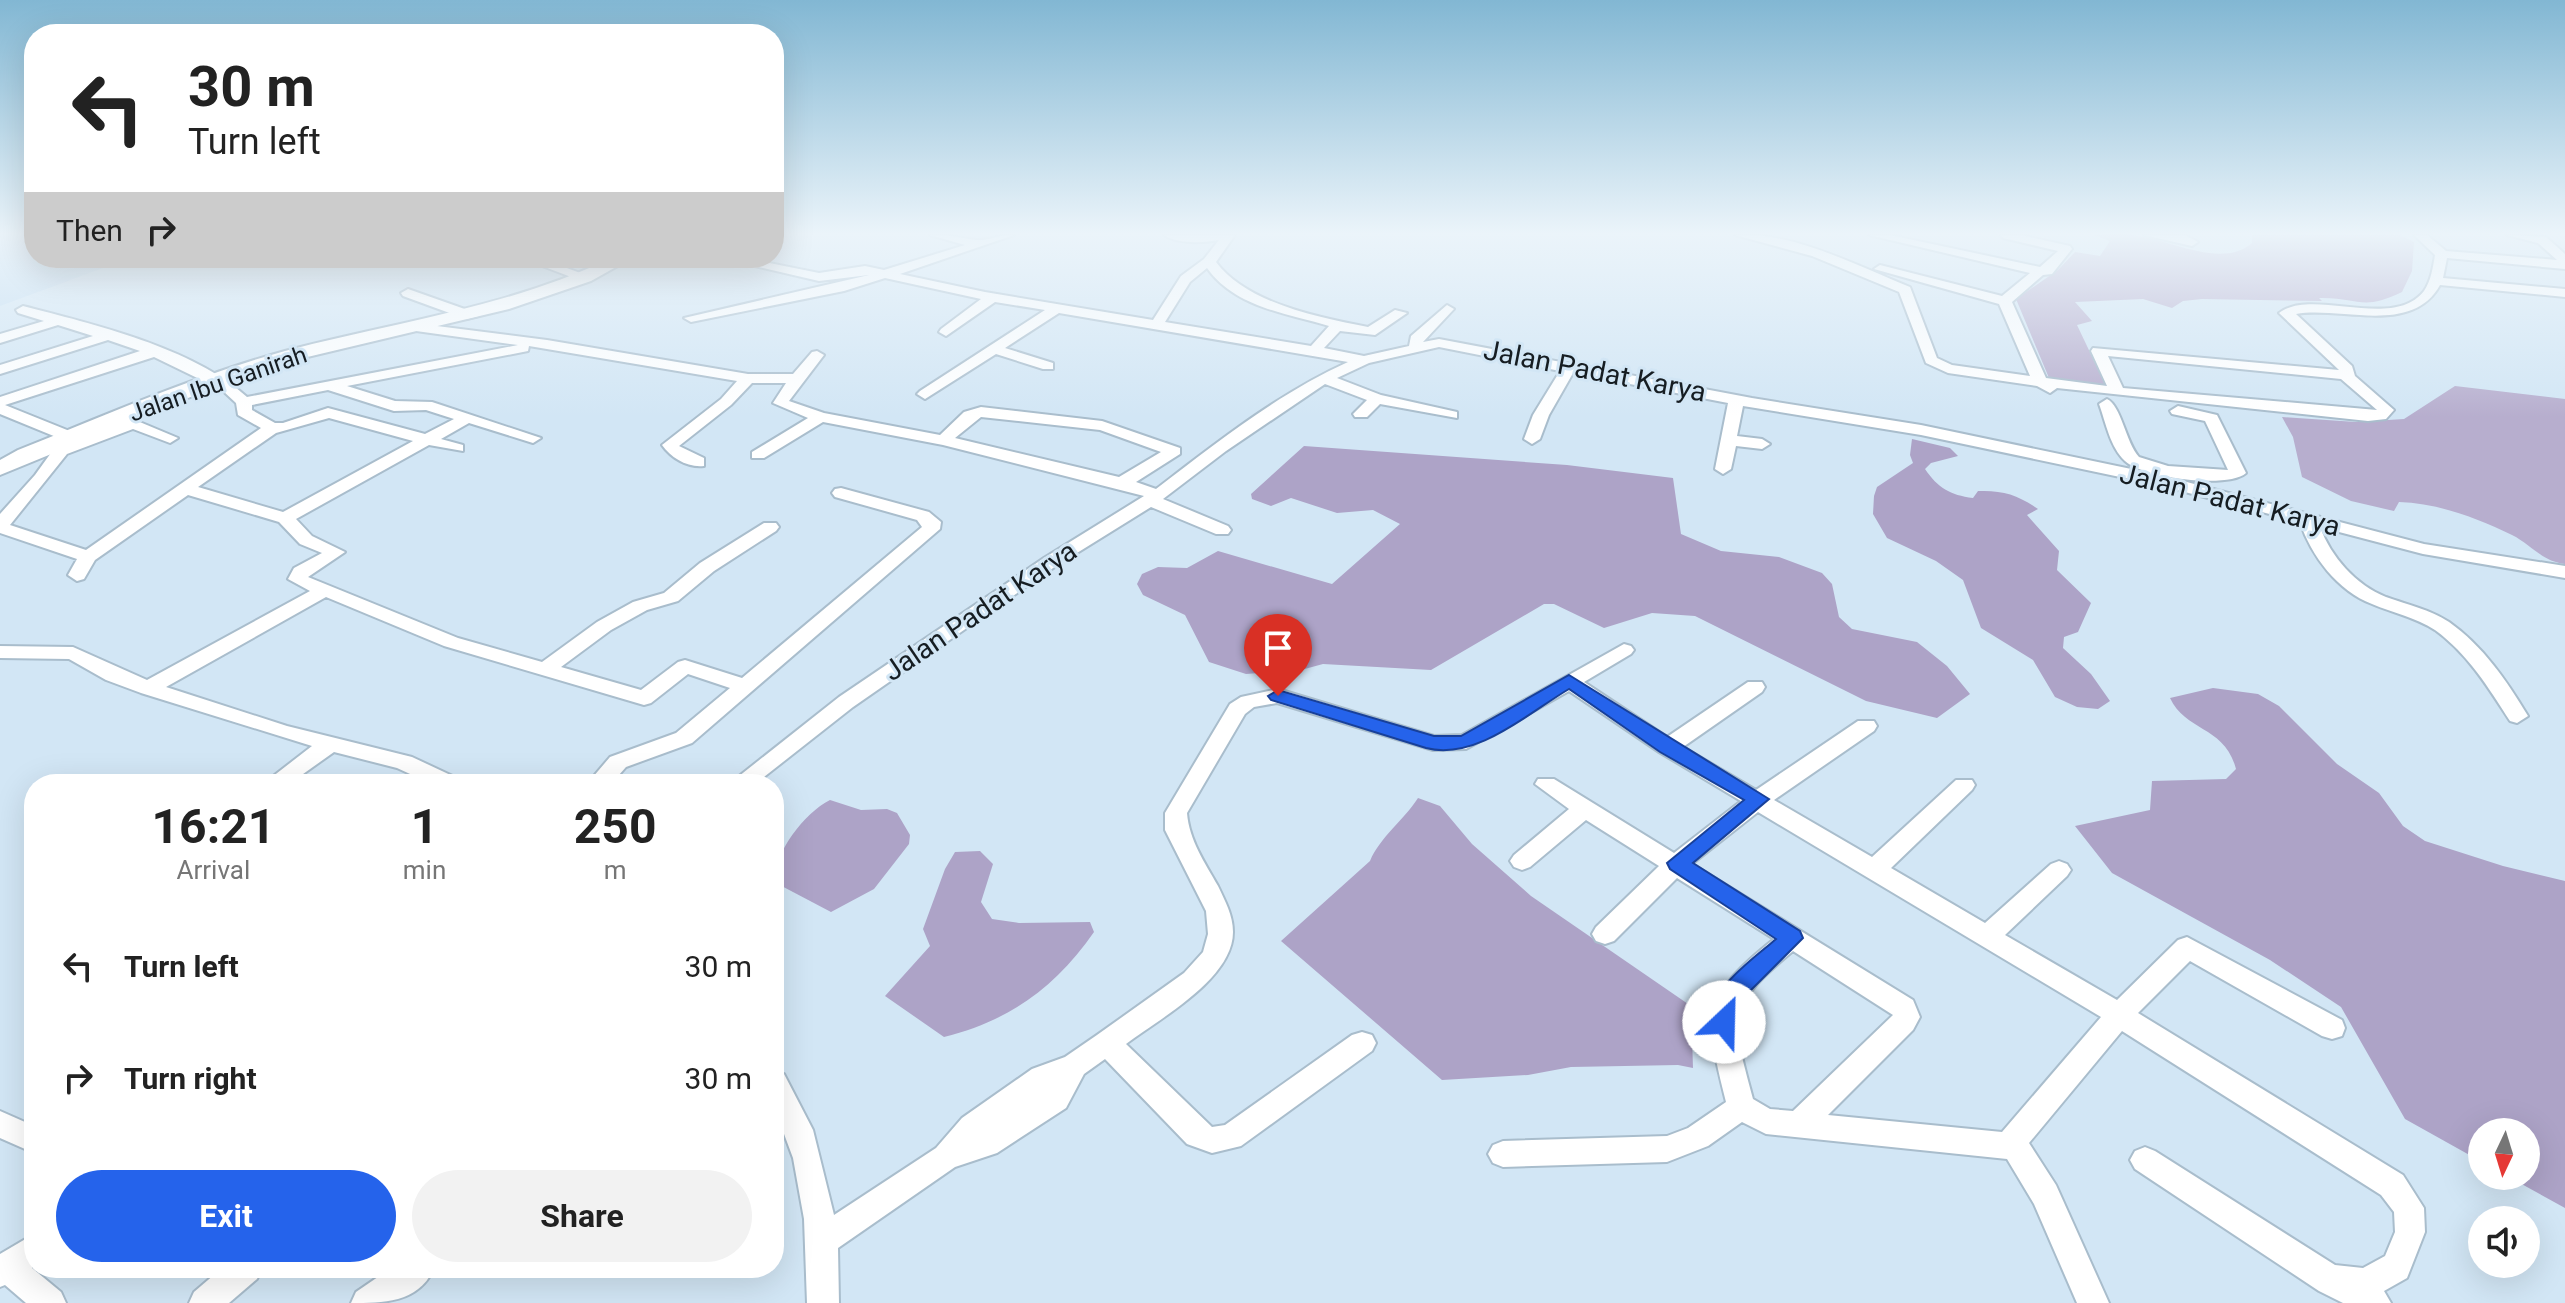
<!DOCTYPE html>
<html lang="en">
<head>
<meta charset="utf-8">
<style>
	body { margin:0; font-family:Roboto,sans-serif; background:#f2f2f2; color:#222; height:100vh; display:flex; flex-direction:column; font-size:30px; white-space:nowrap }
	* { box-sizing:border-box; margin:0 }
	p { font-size:26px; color:#767676 }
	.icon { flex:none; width:44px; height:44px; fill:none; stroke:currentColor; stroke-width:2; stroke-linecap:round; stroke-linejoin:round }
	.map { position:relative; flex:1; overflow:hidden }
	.sheet { position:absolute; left:24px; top:774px; width:760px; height:504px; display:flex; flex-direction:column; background:#fff; border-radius:32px; box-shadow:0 8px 32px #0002 }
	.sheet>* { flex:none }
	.banner { position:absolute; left:24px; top:24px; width:760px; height:244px; border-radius:32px; box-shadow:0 8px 32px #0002; background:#fff; color:#222; overflow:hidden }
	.needle { width:52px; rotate:184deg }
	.controls { position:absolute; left:2468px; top:1118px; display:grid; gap:16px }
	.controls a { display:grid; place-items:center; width:72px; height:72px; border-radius:50%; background:#fff; box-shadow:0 8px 32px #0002; font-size:40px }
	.pin { position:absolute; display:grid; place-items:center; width:68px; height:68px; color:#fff; margin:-82px -34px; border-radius:50% 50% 50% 0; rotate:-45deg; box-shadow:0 0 8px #0007 }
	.pin .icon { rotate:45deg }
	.me { position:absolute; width:88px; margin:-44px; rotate:24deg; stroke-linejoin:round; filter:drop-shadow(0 0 6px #0008) }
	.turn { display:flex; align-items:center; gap:28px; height:168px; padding:0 32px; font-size:36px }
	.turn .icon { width:104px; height:104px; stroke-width:2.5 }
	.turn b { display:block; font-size:56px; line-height:68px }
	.then { display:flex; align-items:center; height:76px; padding:0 32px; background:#0003; gap:16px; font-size:30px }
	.eta { display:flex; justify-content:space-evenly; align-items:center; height:136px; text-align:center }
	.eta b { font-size:48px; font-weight:700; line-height:56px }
	.primary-button { display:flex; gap:16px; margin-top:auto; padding:16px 32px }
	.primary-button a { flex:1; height:92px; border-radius:48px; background:#2563eb; color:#fff; font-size:32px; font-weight:700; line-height:92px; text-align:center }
	.primary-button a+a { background:#f2f2f2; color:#222 }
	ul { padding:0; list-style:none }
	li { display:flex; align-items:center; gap:24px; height:112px; padding:0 32px }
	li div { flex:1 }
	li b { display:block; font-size:30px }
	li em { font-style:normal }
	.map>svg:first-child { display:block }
	.built { fill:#c3ddf2 }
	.green { fill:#b7aece }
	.forest { fill:#ada3c7 }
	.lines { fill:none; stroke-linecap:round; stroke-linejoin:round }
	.street-casing { stroke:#a9bdcc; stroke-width:4 }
	.secondary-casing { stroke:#a9bdcc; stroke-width:4 }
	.street { fill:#fff; fill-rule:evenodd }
	.secondary { fill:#fff; fill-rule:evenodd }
	.route { fill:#2563eb; stroke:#184099; stroke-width:2 }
	.labels { text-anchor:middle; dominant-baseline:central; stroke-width:6; stroke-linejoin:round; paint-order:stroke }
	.far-street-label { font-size:24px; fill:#161d22; stroke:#d2e6f5 }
	.street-label { font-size:28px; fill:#161d22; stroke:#d2e6f5 }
</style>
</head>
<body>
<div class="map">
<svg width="2565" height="1303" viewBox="0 0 2565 1303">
	<rect width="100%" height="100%" fill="#d2e6f5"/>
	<polygon class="built" points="0,235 34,235 34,258 130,258 0,306"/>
	<g class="green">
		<path d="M2094,235C2107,235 2120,233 2132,235C2167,238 2222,270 2252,243V235H2400L2414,242L2412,271L2402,292C2361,312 2359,297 2319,298L2322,301L2202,299L2183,301L2172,308L2143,299L2075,302L2092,321L2077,325L2106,386L2049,378L2016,299L2058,270L2075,252L2100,256L2110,241Z"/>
		<path d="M2455,386L2565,399V564C2541,561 2532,545 2512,535C2477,518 2437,503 2399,502L2394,511L2351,501L2302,477L2293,437L2282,417L2356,422L2404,419Z"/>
	</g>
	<g class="forest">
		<path d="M1912,439L1950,448L1958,456L1931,463L1925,469C1938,488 1950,495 1973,498L1978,491C2003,490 2018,495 2038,509L2027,515L2059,551L2057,570L2091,603L2078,632L2064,637L2063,648L2091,674L2110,701L2098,709L2077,707L2055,697L2033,660L1981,628L1963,580L1936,561L1887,538L1873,514L1874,496L1877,487L1913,463L1910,455Z"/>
		<polygon points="1304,446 1567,465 1673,478 1681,534 1721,551 1779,557 1822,573 1832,584 1839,617 1852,629 1917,642 1947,666 1970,694 1937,718 1866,701 1695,616 1652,613 1604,628 1554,604 1544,604 1431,670 1323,664 1301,670 1246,674 1209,662 1185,615 1143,595 1137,584 1142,574 1158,567 1187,568 1218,551 1332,584 1400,524 1373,510 1337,513 1291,498 1271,506 1252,499 1251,494"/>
		<path d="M2213,688L2258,694L2279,706L2337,764L2379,793L2403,826L2425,841L2503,866L2565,881V1208L2507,1176H2526V1132H2482V1162L2405,1119L2341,1007L2270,960L2112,873L2075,826L2150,810L2152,781L2226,779L2236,769C2225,726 2186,732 2170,698Z"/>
		<path d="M1418,798L1440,806L1472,844L1531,896L1691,1006L1693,1068L1678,1065L1571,1067L1528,1075L1442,1080L1281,941L1370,861C1380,837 1404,820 1418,798Z"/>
		<path d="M830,800L861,810L887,809L897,813L910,835L909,844L874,889L831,912L774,882C774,853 804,813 830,800Z"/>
		<path d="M980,851L993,864L981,902L992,919L1019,923L1090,922L1094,932C1056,987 1009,1021 944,1037L885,996L930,946L923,929L945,869L955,852Z"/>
	</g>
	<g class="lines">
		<g class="street-casing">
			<g id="street">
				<path d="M930,235C946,234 960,238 976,240C988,241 1001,234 1014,235L900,274L985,292L1153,320L1181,276L1204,259L1219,240C1203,243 1176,244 1164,235H1235L1216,262C1246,303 1320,318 1368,327L1395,310L1407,313L1375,335L1340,331L1324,348L1364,356L1409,346L1411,336L1447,305L1454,309L1423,342L1439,339L1752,398L1921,425L2160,475L2424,544L2565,566V578L2423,554L2320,527C2331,557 2356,585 2386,597C2408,605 2429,609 2449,622C2483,646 2507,681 2528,716L2517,723L2510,721C2488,687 2468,654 2435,630C2415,617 2393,613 2372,604C2338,591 2311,556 2300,522L2158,485L1921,435L1743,406L1737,436L1762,439L1770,444L1762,449L1736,446L1731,469L1723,474L1715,469L1728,403L1573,373L1549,415L1540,439L1532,444L1524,439L1533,415L1560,371L1439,347L1369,363L1337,378L1381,395L1457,412V418L1380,404L1367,417H1355L1353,414L1367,400L1325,384L1226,451L1163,499L1228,526L1231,530L1228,534H1216L1151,507L1056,566L853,707L755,784H729L839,697L1044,558L1144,496L943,445L823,422L764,458H752V452L808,418L773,403L786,383H752L731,405L679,446L704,458V466C688,468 671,458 662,445L721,399L737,381L529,346L528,351L523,352L347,386L395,401L432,402L541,438L533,443L469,423L441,439L463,445V451L429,445L296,519L312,536L345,552L308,577L458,638L542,662L597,622L633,602L664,593L700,563L764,523H776L779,527L776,531L714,571L678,601L647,610L611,630L561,667L641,690L678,662L685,660L742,678L922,527L917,520L835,497L832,493L835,489L841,488L929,512L941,522L940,529L692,743L626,767L611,784H587L610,757L676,733L730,688L688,674L651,703L644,705L444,646L326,597L166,687L287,726L412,757L459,779L462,784H432L397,768L334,752L289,784H263L312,746L141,693L106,680L69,659L0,658V646L73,647L147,680L310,591L288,579L294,568L322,553L300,544L279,522L188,495L95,560L84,579L77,581L68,575L77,559L0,533V514L35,475L61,439L0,414V397L140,351L108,340L0,374V365L93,336L58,325L0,343V334L44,321L18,313L16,310L23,306C93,324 194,348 247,397L518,345L416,331L414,328L421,324L547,340L748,374H793L812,352L817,351L824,355L789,401L824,413L940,435L964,412L981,407L1102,421L1180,448V454L1136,482L1156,489C1216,443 1279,393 1348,362L1059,313L1005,348L1053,363V369H1043L996,354L925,399L917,394L920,391L1045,310L995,302L946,336L939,332L941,329L981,299L885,278L844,291L691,322L684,318L869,275L819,281L720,258H745L819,273L865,266L884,270L965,245ZM1207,268C1235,307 1285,313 1329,326L1311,346L1165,322L1190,282ZM154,357L222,390L236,403L238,415L261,428L86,550L10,525L67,454L133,429L170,443L178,438L123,415L115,420L119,424L77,439V434L5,405ZM328,390L394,411L426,410L454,419L425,434L328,408L283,423H275L252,410V405ZM981,417L1100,430L1161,452L1119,477L955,438ZM329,418L413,441L283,512L198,487L276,433Z"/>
				<path d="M1735,235C1791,231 1858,266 1910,287L1937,358L1952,365L2030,376L1999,304L1874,269L1880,265L2002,296L2030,273L1869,235H1890L2040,267L2058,251L2003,238L2001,235H2021L2070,246L2072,249L2052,274L2043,275L2012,302L2046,378L2107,386L2091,351L2093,348L2339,370L2279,313C2312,287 2393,331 2424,291C2431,281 2433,267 2435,255L2414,235H2427L2446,251L2557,260L2538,243L2507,235L2546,237L2565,254V269L2447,258L2443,278L2565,289V297L2440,285C2412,336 2340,306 2296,314L2352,366L2355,376L2394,410L2386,419L2368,421L2057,388L2050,393L2037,386L1948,373L1926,363L1899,292L1812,256ZM2108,356L2341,379L2377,410L2123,388Z"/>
				<polygon points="2144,235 2185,235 2198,242 2192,246"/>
				<polygon points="521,258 540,258 591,277 579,280"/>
				<polygon points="408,289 476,313 478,316 466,319 403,296 401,293"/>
				<path d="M2107,399C2121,405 2126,443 2139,457L2168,466L2228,470L2205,421L2172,414L2170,411L2178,406L2217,415L2246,473C2229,489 2142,478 2125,461C2110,447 2106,423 2099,404Z"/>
				<path d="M1624,644L1631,646L1634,650L1631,654L1584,682L1667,737L1748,682H1762L1765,687L1762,692L1683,747L1756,790L1858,721H1874L1877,726L1874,731L1774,800L1872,857L1956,780H1972L1975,785L1972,790L1891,868L1985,923L2051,864L2059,861L2067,864L2071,870L2067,876L2005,935L2117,1000L2178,940L2187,937L2342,1020L2345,1028L2342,1036L2332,1039L2322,1036L2190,961L2138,1013L2403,1175L2424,1208L2425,1232L2407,1278L2384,1291L2391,1303H2343L2319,1291L2135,1169L2130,1160L2135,1151L2145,1147L2155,1151L2335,1265L2363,1268L2385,1256L2395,1232L2394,1212L2381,1195L2122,1031L2029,1143L2056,1185L2109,1303H2077L2034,1204L2007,1159L1766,1134L1742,1122L1708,1146L1667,1162L1503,1167L1493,1163L1488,1154L1493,1145L1503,1141L1667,1136L1688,1128L1726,1102C1704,1015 1701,997 1774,939L1677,878L1614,941L1605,944L1596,941L1592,934L1596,927L1659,866L1586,820L1530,867L1522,870L1514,867L1510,861L1514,855L1569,809L1535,784L1538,779H1554L1674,853L1741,801L1659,752L1569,691L1466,749L1433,750L1277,703L1254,707L1245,714L1187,813C1189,840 1205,863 1218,886C1225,901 1233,915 1233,932C1233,979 1159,1019 1126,1044L1212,1127L1225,1125L1352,1035L1362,1032L1372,1035L1376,1043L1372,1051L1241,1146L1212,1153L1187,1144L1105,1059L1084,1074L1066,1108L997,1153L955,1167L838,1248L839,1303H807L804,1219L793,1158L774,1107V1070L784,1074L813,1130L834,1215L936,1148L962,1118L1032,1069L1065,1057L1097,1035L1184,973L1203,952L1208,934L1206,911L1165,830V813L1230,704L1241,697L1278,689L1434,736L1462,735ZM1758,812L2101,1017L2002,1132L1828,1115L1913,1030L1920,1017L1913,1000L1692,864ZM1793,951L1893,1015L1793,1111L1770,1109L1753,1099C1731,1016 1725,1008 1793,951Z"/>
				<polygon points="0,1111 34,1126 34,1153 0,1138"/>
				<polygon points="34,1234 32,1268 61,1292 66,1303 26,1303 5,1285 0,1287 0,1254"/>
				<polygon points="222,1268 262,1268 257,1279 229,1303 189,1303 194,1292"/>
				<path d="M391,1268H434C419,1303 383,1303 351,1303L356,1292Z"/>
			</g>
		</g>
		<g class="secondary-casing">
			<path id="secondary" d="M611,258H632L591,281L509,309L299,359L232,380L0,475V460L18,450C106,415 194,376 285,351C395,322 507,308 611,258Z"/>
		</g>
		<use href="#street" class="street"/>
		<use href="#secondary" class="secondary"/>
	</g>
	<linearGradient id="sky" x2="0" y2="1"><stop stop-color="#82b7d3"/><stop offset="0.56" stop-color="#ebf4fa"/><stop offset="1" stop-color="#ebf4fa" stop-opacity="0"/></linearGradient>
	<rect width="2565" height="417" fill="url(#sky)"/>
	<path class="route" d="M1569,675L1769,799L1693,863L1800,931L1803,938L1743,998L1733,1029L1724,1032L1715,1029C1698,995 1755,958 1776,939L1670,869L1667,863L1744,800L1660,752L1569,689C1528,713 1476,761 1426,748L1271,700L1268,696L1278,690L1434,736H1461Z"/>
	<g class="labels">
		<g class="far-street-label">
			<text transform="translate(218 384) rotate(-19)">Jalan Ibu Ganirah</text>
		</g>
		<g class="street-label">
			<text transform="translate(1595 371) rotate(11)">Jalan Padat Karya</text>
			<text transform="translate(2230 500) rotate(14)">Jalan Padat Karya</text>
			<text transform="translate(980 611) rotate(-34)">Jalan Padat Karya</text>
		</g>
	</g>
</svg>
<div class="controls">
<a><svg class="needle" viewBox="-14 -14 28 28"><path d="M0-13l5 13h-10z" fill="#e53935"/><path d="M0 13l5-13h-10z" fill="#767676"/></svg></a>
<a><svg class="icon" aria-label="sound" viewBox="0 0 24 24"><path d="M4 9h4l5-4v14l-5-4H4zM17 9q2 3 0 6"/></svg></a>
</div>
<div class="pin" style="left:1278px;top:696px;background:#d93025"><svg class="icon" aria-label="arrive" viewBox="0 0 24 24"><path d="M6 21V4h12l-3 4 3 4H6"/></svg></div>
<svg class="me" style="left:1724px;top:1022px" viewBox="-20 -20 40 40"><circle r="19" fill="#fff"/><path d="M0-13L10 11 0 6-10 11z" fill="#2563eb"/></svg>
<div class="banner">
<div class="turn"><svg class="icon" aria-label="left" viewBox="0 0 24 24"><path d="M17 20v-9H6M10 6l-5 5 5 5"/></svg><div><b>30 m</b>Turn left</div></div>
<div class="then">Then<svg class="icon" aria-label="right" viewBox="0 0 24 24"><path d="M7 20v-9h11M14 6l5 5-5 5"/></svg></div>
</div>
<section class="sheet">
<div class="eta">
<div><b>16:21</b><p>Arrival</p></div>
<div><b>1</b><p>min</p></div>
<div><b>250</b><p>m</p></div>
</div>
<ul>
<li><svg class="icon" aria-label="left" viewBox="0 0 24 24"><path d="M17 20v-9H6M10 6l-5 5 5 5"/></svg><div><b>Turn left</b></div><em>30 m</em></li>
<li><svg class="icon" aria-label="right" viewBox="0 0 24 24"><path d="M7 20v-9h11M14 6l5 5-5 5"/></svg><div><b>Turn right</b></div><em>30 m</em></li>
</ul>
<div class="primary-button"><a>Exit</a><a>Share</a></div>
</section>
</div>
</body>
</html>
